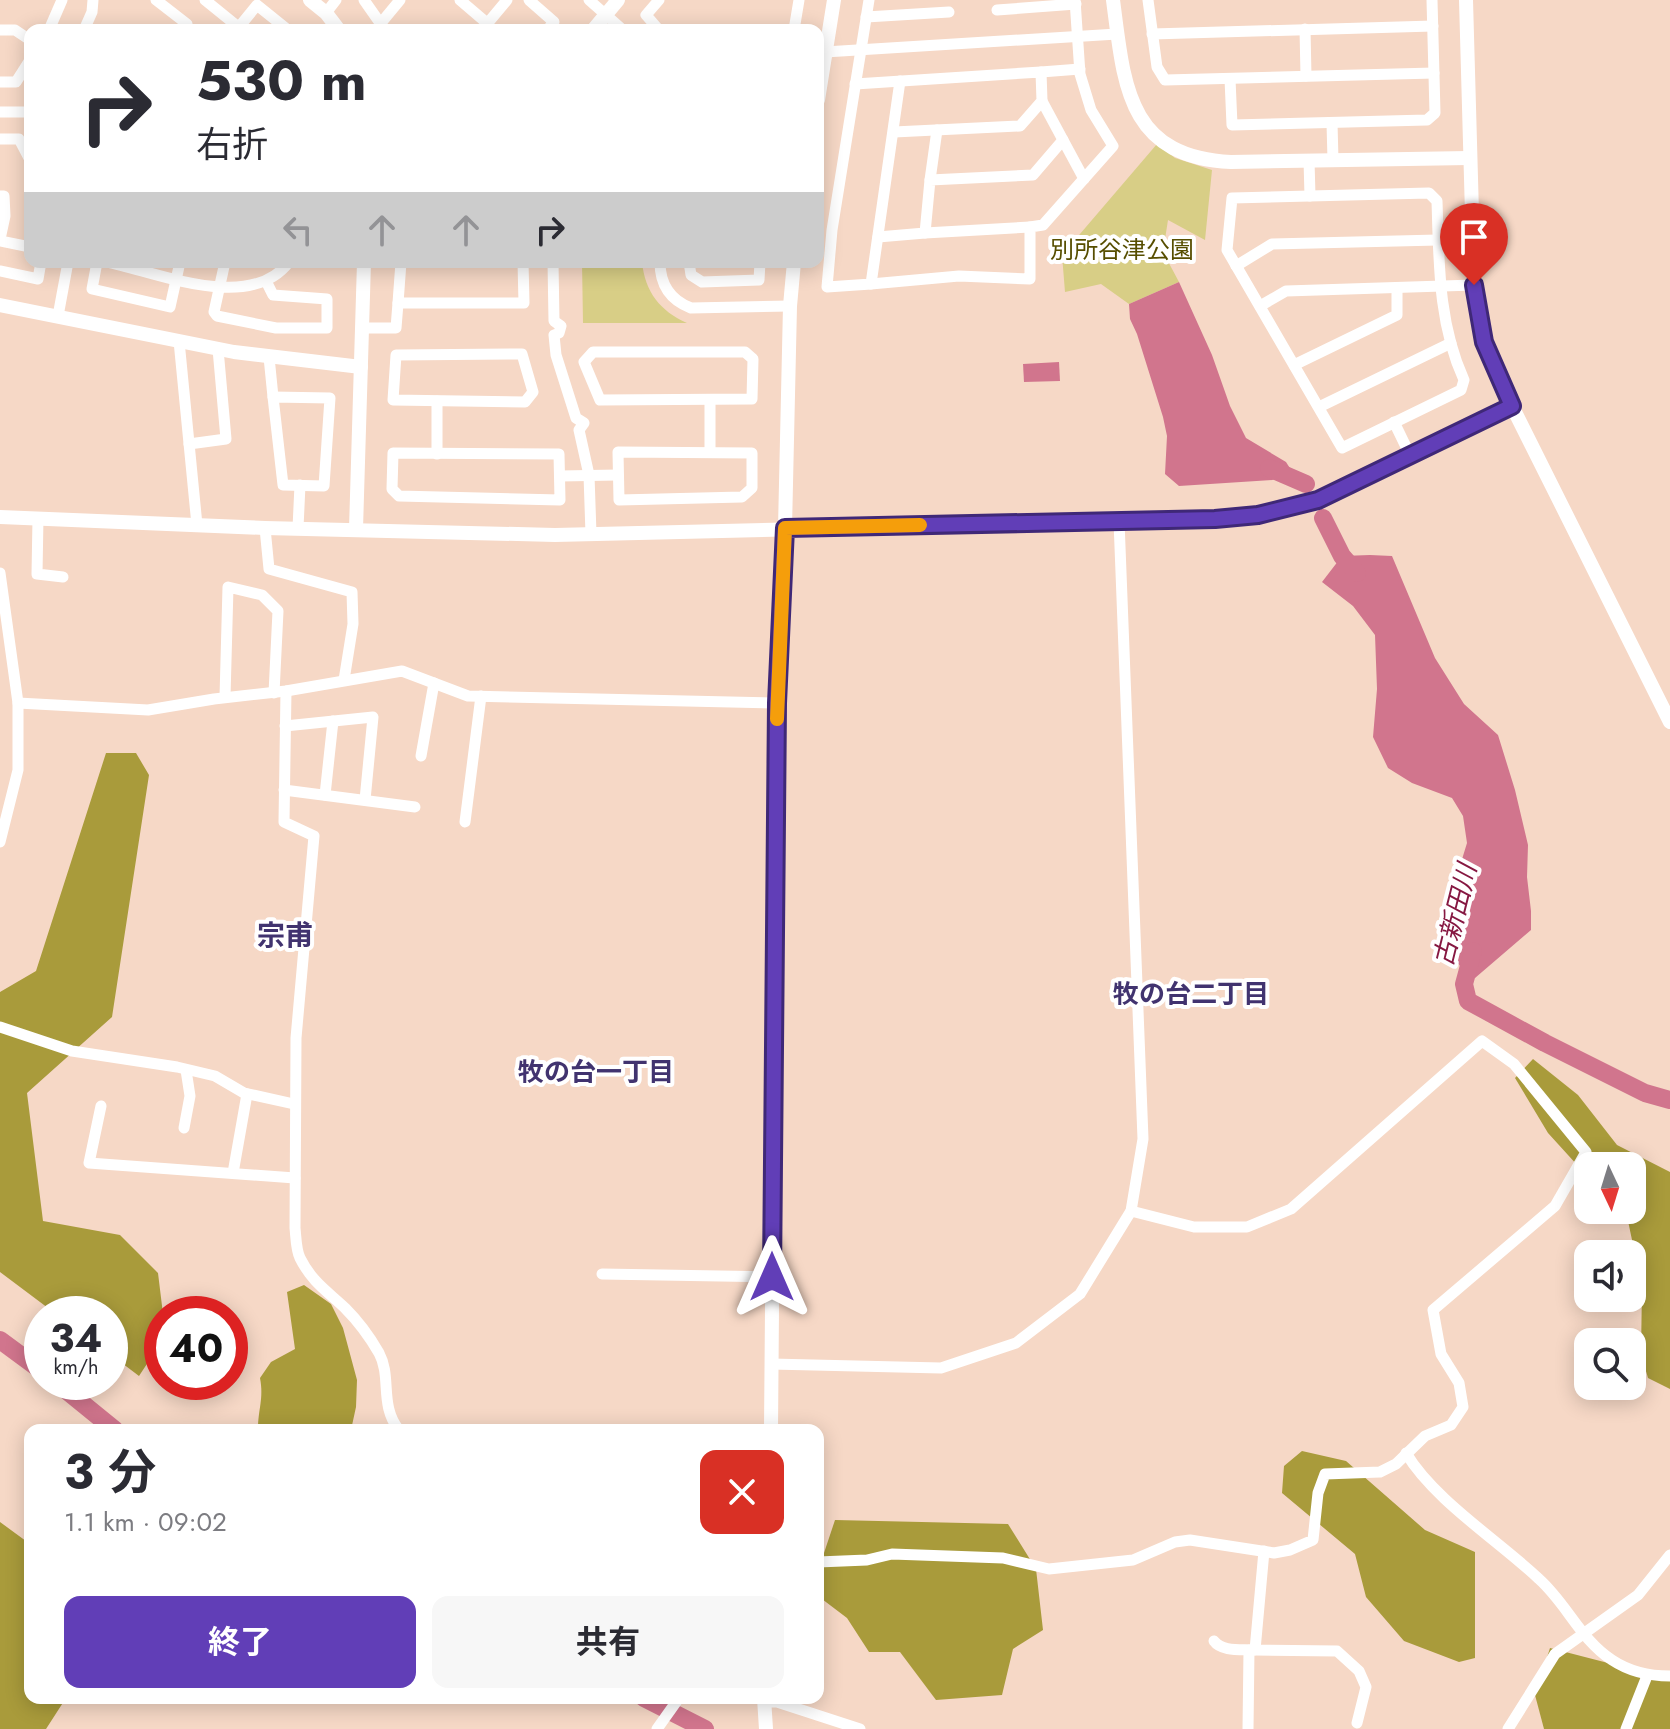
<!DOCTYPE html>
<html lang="ja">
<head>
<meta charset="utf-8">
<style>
	body { margin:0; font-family:Jost,"Noto Sans JP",sans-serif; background:#f7f7f7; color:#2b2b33; height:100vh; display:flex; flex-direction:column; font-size:30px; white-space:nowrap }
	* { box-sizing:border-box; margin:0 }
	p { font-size:26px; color:#7c7c81 }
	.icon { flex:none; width:44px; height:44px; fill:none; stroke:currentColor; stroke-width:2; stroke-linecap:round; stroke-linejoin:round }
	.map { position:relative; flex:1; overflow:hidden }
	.sheet { position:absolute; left:24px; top:1424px; width:800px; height:280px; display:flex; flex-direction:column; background:#fff; border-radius:16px; box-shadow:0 4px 20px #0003 }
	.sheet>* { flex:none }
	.guide { position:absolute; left:24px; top:24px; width:800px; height:244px; border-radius:16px; box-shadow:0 4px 20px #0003; background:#fff; color:#2b2b33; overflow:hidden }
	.needle { width:52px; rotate:176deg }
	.fabs { position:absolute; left:1574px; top:1152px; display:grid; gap:16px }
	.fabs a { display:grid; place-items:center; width:72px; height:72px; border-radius:16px; background:#fff; box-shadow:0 4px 20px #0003; font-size:40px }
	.speed { position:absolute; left:24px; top:1296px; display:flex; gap:16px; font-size:40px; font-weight:700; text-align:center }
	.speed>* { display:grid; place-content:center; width:104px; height:104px; border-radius:50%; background:#fff; box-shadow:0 4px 20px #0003; line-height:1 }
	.speed small { font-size:20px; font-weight:400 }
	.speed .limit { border:12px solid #d22; background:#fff; color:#111 }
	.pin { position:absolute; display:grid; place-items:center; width:68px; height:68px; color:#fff; margin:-82px -34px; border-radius:50% 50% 50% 0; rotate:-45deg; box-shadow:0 0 8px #0007 }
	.pin .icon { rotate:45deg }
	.me { position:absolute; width:88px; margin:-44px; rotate:0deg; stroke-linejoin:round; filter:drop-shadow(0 0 6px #0008) }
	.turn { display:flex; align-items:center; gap:28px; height:168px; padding:0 40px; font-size:36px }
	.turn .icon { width:104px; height:104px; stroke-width:2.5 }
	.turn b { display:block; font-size:56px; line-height:68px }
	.lanes { display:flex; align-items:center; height:76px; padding:0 40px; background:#0003; justify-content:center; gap:40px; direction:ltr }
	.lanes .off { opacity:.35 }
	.round { display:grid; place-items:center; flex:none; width:84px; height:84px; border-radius:16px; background:#f7f7f7 }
	.summary { display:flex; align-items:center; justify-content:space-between; height:136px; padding:0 40px }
	h1 { font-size:48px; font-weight:700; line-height:60px }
	.button { display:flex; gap:16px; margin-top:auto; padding:16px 40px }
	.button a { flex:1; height:92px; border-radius:16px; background:#613eb7; color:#fff; font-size:32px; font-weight:700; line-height:92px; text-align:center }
	.button a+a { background:#f7f7f7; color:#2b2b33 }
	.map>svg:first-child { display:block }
	.green { fill:#d8ce86 }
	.forest { fill:#a99b3b }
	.water { fill:#d1758d }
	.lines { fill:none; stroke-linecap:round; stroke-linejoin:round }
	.river { stroke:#d1758d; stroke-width:18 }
	.minor { stroke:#fff; stroke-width:11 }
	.tertiary { stroke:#fff; stroke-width:14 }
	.route-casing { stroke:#3f2877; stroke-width:20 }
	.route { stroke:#613eb7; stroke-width:14 }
	.slow { stroke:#f59e0b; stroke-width:14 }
	.labels { text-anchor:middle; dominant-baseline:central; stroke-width:8; stroke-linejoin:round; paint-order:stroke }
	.park-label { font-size:24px; fill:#574e00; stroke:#fff }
	.water-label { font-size:26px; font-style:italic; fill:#861842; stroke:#fff }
	.neighbourhood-label { font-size:26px; font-weight:bold; fill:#41336f; stroke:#fff }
	.quarter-label { font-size:28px; font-weight:bold; fill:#41336f; stroke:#fff }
</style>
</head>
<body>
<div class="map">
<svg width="1670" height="1729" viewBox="0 0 1670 1729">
	<rect width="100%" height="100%" fill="#f6d8c6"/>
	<g class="green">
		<polygon points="1157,144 1175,158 1212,170 1205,240 1168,220 1163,252 1179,282 1129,304 1101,284 1065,292 1062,255"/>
		<path d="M582,262H642C645,292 660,311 687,323H583Z"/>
	</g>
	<g class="forest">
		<polygon points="106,753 136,753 149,775 112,1017 27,1093 43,1221 120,1235 158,1273 163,1314 162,1341 139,1376 110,1354 110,1314 56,1314 0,1272 0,992 36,971"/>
		<polygon points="1533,1059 1578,1095 1617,1145 1670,1172 1670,1389 1648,1378 1641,1354 1642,1287 1628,1221 1618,1210 1632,1210 1632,1166 1588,1166 1588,1177 1548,1133 1515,1078"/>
		<path d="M304,1285L331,1304L343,1328L357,1380L356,1407L351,1430H258C258,1409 264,1399 260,1378L271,1362L295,1349L287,1292Z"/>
		<polygon points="1302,1451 1346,1461 1425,1530 1475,1552 1475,1658 1459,1662 1404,1641 1366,1597 1355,1554 1282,1493 1284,1466"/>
		<polygon points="835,1520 1008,1524 1036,1569 1043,1630 1013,1649 1002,1695 936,1700 900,1652 869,1652 847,1618 818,1596 818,1571"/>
		<polygon points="0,1522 30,1544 30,1698 66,1698 46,1729 0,1729"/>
		<polygon points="1550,1648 1670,1679 1670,1729 1544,1729 1535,1695"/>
	</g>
	<g class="water">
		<polygon points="1179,282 1212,355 1230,406 1246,438 1286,462 1291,470 1289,476 1272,480 1179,486 1165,474 1167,436 1163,417 1137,334 1130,319 1129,304"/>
		<polygon points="1059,362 1060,381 1024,382 1023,364"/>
		<polygon points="1370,555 1392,556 1435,658 1464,704 1498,735 1515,790 1528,845 1527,877 1531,911 1531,930 1475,978 1467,974 1442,945 1455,882 1467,843 1463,816 1452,798 1412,783 1388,768 1373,737 1377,689 1375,635 1353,606 1322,582 1342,556"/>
	</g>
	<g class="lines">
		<g class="river">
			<polyline points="1269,468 1306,484"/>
			<polyline points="1323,518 1342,556 1357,573"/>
			<polyline points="1473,951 1464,984 1468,1001 1545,1043 1645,1093 1670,1100"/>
			<polyline points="0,1340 42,1371"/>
			<polyline points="56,1382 115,1430"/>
			<polyline points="644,1698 705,1729"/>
		</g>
		<g class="minor">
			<polyline points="156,0 187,24 183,30"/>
			<polyline points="205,0 242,30"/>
			<polyline points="364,0 385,30"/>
			<polyline points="460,0 488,24"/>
			<polyline points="529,0 554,22 547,30"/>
			<polyline points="589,0 623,30"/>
			<polyline points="659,0 646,15 659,30"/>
			<polyline points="869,0 832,230 827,287 871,284 900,81"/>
			<polyline points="1148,0 1157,67 1165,80 1434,73"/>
			<polyline points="997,10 1076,4"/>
			<polyline points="326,13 336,0"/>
			<polyline points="866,17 949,12"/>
			<polyline points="381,23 400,0"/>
			<polyline points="239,27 257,5 288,30"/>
			<polyline points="1305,29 1306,76"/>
			<polyline points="0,30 15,30 30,40"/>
			<polyline points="49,30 62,0"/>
			<polyline points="84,30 92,12 93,0"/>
			<polyline points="482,30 507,0"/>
			<polyline points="794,30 799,0"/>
			<polyline points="1152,34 1433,26"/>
			<polyline points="825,52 1117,34"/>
			<polyline points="1041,72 1080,69"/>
			<polyline points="1230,79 1232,125 1427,120 1435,113 1432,0"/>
			<polyline points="0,82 16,82 30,60"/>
			<polyline points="855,84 1041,72 1042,101 1020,126 894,132"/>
			<polyline points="1042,101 1084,179"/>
			<polyline points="0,112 30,112"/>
			<polyline points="1332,123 1333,160"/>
			<polyline points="0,139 19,139 30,160"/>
			<polyline points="1309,160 1310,196"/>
			<polyline points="930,180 937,130"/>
			<path d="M1429,193L1437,201C1439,262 1438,323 1464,380L1461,390L1342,448L1227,250L1232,198Z"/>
			<polyline points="0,196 4,196 5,216 0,239"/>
			<polyline points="925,233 1030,227"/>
			<polyline points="878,237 925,233 930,180 1033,175 1063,140"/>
			<polyline points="0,241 30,247"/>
			<polyline points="97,262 92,289 170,307 180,262"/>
			<path d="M107,262C160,273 250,313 289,262"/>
			<polyline points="225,262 214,312 217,316 276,328 327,328 327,299 273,295 266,281"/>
			<polyline points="401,262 398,303 524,303 523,262"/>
			<polyline points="553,262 554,321 561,326 559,333 554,335 556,355 576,418 584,423 579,430 589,475 591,534"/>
			<path d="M660,262C660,285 670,300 691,308L790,306"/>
			<polyline points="689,262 691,275 702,282 759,280 760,262"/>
			<polyline points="1236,266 1272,244 1438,240"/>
			<polyline points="0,271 38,279 41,262"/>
			<polyline points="871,284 959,276 1030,279 1030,227 1043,225 1113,146 1091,110 1080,74 1075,0"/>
			<polyline points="1260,306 1286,291 1474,285"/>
			<polyline points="58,316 68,262"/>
			<polyline points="362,328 396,328 398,303"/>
			<polyline points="179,341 197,525"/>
			<polygon points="593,352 745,352 753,359 752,399 600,400 584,362"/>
			<polygon points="522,354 533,392 525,402 393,400 396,355"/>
			<polyline points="269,357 273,397"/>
			<polyline points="1294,365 1397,315 1397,288"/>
			<polygon points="273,397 330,398 324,486 283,485"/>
			<polyline points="437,401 437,454"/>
			<polyline points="1319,407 1451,343"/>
			<polyline points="1394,422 1410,455"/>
			<polyline points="189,444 226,439 218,349"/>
			<polygon points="618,452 752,453 752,488 742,497 619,500"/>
			<polyline points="710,452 710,400"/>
			<polygon points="393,453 559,454 560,500 399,496 392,489"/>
			<polyline points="560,476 618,475"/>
			<polyline points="38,518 37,574 63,577"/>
			<polyline points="265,528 269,569 352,592 353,624 344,680"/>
			<polyline points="298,528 300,485"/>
			<polyline points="0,573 18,703 18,770 0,842"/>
			<path d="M286,691L284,822L314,836L296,1038L295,1228C296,1237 296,1250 300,1258C312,1282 327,1291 345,1308C357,1320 371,1339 379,1353C392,1377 379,1405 399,1430"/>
			<polyline points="225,697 228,587 262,595 278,611 274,693"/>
			<polyline points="18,703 148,710 214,699 286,691 402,671 468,696 777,703"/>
			<polyline points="285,726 373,717 365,800"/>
			<polyline points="421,756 434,683"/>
			<polyline points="284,790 415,807"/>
			<polyline points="325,795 333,721"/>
			<polyline points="465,822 481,696"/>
			<polyline points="0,1027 72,1051 177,1067 215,1076 244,1093 294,1104"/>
			<polyline points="101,1106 89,1163 295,1178"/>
			<polyline points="184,1128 190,1096 186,1070"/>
			<polyline points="233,1173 247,1094"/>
			<polyline points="602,1274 772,1277"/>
			<polyline points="771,1364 941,1368 1016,1343 1080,1294 1131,1211 1143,1139 1119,521"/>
			<path d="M1406,1453C1434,1500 1499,1541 1539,1579C1567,1604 1580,1639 1612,1660C1630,1672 1649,1676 1670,1676"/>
			<polyline points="1264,1551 1255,1650 1337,1651 1359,1671 1366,1687 1357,1723"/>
			<polyline points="818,1562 867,1560 892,1554 1003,1558 1049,1569 1133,1560 1175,1542 1190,1540 1274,1553 1290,1550 1313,1540 1318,1493 1325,1474 1380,1472 1396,1464 1425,1436 1451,1425 1463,1407 1459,1383 1441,1354 1433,1310 1555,1206 1586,1152 1514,1064 1482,1041 1291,1209 1247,1227 1194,1227 1131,1211"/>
			<path d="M1214,1641C1222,1652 1242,1649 1254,1650"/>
			<polyline points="765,1702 777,1702 860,1729"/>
			<polyline points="657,1729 679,1698"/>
			<polyline points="1248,1729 1249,1650"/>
			<polyline points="1508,1729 1555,1654 1638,1595 1670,1555"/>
			<polyline points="1626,1729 1647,1676"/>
		</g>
		<g class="tertiary">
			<polyline points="310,0 326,13 339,30"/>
			<path d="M1113,0C1124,83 1126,157 1231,162L1469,158"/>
			<polyline points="1466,0 1474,285 1484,342 1512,406 1670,722"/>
			<polyline points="593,30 618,0"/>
			<polyline points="818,100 834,0"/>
			<polyline points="0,305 234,352 361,367"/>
			<polyline points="0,517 265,528 555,535 1215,519 1258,515 1318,500 1512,406"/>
			<polyline points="356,529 364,262"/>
			<polyline points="771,1430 777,703 785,528 790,306 794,262"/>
			<polyline points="764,1698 766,1729"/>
		</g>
	</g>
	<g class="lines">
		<g class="route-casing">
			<polyline id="route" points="772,1277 777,703 785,528 1215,519 1258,515 1318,500 1512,406 1484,342 1474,285"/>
		</g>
		<use href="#route" class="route"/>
		<polyline class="slow" points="777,719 785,528 920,525"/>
	</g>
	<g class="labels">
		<g class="park-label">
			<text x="1122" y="249">別所谷津公園</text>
		</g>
		<g class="water-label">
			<text transform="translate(1455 915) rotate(-76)">古新田川</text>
		</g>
		<g class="neighbourhood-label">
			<text x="1191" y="994">牧の台二丁目</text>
			<text x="596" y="1072">牧の台一丁目</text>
		</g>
		<g class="quarter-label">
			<text x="285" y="935">宗甫</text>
		</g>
	</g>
</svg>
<div class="fabs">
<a><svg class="needle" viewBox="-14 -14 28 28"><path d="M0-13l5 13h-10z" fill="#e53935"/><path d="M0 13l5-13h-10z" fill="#7c7c81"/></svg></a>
<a><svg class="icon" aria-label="sound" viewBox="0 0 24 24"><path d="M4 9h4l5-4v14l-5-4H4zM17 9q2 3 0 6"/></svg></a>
<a><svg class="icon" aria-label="search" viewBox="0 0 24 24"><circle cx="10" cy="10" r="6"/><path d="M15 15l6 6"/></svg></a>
</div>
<div class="speed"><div>34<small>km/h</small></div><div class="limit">40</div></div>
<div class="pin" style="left:1474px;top:285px;background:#d93025"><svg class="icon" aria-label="arrive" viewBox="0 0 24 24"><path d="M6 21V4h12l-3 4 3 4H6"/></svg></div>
<svg class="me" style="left:772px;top:1277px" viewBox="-20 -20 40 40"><path d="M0-17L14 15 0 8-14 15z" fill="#613eb7" stroke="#fff" stroke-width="4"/></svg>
<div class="guide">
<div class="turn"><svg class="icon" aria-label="right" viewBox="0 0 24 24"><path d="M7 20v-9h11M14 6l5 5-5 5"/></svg><div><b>530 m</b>右折</div></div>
<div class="lanes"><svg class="icon off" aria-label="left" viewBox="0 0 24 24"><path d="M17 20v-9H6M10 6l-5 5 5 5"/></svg><svg class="icon off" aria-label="ahead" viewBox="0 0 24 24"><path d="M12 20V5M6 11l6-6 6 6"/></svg><svg class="icon off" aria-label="ahead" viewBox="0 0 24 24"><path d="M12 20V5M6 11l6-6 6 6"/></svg><svg class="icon" aria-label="right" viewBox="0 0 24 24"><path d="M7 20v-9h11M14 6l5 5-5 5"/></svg></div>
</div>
<section class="sheet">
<div class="summary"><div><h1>3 分</h1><p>1.1 km · 09:02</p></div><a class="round" style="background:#d93025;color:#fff"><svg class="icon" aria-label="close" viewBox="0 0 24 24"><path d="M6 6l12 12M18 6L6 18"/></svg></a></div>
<div class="button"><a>終了</a><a>共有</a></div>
</section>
</div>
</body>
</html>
